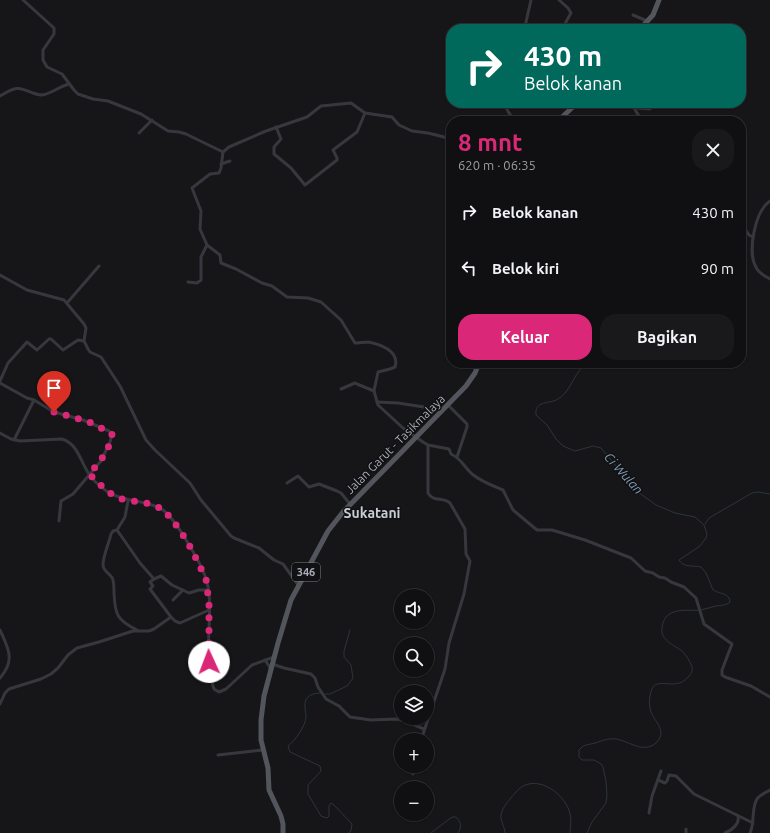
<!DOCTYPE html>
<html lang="id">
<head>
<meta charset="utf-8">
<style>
	body { margin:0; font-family:Ubuntu,sans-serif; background:#19191b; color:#f1f3f6; height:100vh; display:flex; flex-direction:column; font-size:15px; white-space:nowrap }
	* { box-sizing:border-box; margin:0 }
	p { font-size:13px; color:#9c9d9f }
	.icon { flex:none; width:22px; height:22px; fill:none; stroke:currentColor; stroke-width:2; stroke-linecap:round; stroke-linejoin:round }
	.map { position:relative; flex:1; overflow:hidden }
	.side { position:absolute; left:446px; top:116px; width:300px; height:252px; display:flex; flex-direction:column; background:#101012; border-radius:16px; box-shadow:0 1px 3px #0004,0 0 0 1px #303032 }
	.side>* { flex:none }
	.hud { position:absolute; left:446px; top:24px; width:300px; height:84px; border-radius:16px; box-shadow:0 1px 3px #0004,0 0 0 1px #303032; background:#00695c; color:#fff; overflow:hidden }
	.buttons { position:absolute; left:394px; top:589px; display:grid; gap:8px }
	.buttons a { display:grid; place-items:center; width:40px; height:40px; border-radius:50%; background:#101012; box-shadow:0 1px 3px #0004,0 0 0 1px #303032; font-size:20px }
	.pin { position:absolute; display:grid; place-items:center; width:34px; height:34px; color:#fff; margin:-41px -17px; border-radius:50% 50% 50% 0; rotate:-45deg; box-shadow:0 0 4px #0007 }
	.pin .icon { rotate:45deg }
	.me { position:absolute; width:44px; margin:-22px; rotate:358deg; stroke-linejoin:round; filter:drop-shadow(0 0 3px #0008) }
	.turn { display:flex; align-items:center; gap:14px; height:84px; padding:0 12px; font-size:18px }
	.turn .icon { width:52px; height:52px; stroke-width:2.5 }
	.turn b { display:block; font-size:28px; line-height:34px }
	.round { display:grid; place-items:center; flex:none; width:42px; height:42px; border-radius:16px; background:#19191b }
	.summary { display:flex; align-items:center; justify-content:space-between; height:68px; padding:0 12px }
	h1 { font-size:24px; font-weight:600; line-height:30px; color:#db2777 }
	.button { display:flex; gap:8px; margin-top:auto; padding:8px 12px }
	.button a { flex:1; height:46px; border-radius:16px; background:#db2777; color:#fff; font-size:16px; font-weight:600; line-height:46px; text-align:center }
	.button a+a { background:#19191b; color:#f1f3f6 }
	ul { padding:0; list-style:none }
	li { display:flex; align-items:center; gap:12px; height:56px; padding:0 12px }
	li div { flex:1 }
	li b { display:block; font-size:15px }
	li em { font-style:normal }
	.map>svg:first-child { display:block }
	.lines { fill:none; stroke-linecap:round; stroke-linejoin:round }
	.stream { stroke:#2c353c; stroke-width:1 }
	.minor { stroke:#37383d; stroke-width:3 }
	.primary { stroke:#53555c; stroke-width:5 }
	.route { stroke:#db2777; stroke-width:7; stroke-dasharray:0 12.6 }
	.labels { text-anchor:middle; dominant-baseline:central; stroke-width:3; stroke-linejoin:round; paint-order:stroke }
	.shield { fill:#111113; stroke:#7b7e86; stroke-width:1 }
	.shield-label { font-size:11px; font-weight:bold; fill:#a8adb8 }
	.street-label { font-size:12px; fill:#a8adb8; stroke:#111113 }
	.water-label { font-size:13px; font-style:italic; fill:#7f9bb3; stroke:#111113 }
	.quarter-label { font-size:14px; font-weight:bold; fill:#c9ccd4; stroke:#111113 }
</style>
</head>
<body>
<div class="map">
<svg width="770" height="833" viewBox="0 0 770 833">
	<rect width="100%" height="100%" fill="#161618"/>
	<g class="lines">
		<g class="stream">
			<path d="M614,363C620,365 624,368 629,363"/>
			<polyline points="705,524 709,518 752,493 758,492 770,494"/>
			<path d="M321,693C312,693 304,696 305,707C305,711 306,714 306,717C306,725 295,741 288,746L290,752L320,766L321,771L308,785V794L321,816L327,818L329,816V806L331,803L334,805L352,824L351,831L348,833"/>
			<polyline points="325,694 330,694 347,686 353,678 351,665 344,657 344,651 350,630"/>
			<path d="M431,833L452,817H456C461,822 462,827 458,833"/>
			<path d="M505,833C505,827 500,821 501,815C502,809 506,804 510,799C515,793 521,785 529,784C546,780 567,798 570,814C572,820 570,827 570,833"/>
			<path d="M587,833L592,822L606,803L607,796L606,781L603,767L601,764L594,760H582L579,757V750C584,744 588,745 595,743C602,741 608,738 616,739C629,741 643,754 656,743C667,732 657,724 652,714C648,707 649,693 653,687C659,678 677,691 688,677C691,674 693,671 692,667C690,661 686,655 682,651C674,645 660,640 662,628C662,624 664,620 666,617C668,615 672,612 674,612C681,609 693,611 701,610C706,609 711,607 716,606C721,605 725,606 730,602C730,593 719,594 713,590L706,573L701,567C692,565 684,568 679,560L700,546L706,538L707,534L704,525L695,517L675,513L656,505L638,492L601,448L593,446L575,451L563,446L556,439L547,425L536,415C534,400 551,404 558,399C572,391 574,370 588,363"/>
		</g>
		<g class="minor">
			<polyline points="23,0 54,28 54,34 43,50 43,60 47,67 62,74 74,90 78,94 93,99 108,101 141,114 168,131 179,132 186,134 223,152 229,147 266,131 307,117 321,106 351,103 365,113 392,117 399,125 412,131 428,133 448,138 451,136"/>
			<polyline points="559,0 568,8 571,13 562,29"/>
			<polyline points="633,15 647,21"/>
			<polyline points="526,29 526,22 531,0"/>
			<path d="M0,96C15,87 17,86 33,93C36,94 39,95 42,95C53,93 60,86 69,84"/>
			<polyline points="503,103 514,121"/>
			<polyline points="631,103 642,121"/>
			<polyline points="634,108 650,109 653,106 653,103"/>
			<polyline points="565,115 570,121"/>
			<path d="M457,121C462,115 468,119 475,121"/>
			<polyline points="276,127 281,139 274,147 274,154 291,168 305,185 337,160 337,158 333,150 357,132 365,113"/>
			<polyline points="139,133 152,120"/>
			<polyline points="221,164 230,161"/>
			<path d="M770,201C755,211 747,252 756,267C758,273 765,276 770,279"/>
			<polyline points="741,223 749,235 753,237"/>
			<path d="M207,245L220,255L221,263L236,269L262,283L272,286L287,297L308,298L321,302L341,320L355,343C359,343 364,342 368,342C380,344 400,351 395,367L390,369L378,372L374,391L378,405L403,428L423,442L428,445L449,449L451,454C462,459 463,466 472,474C482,482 491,485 503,490L513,510L537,530H552L585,540L631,558L645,571L653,573L659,577L665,578L671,582L684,587L696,598L704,624L732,644L722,670V675L725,677L751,686L770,697"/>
			<polyline points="0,275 27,290 64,300 84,324 86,328 84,341 88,349 90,352 101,357 120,386 146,440 155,450 190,483 201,500 231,536 234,538 259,548 274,560 283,564 299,586"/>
			<polyline points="188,282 197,283 201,280 201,257 207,245 200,229 201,211 192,188 210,174 219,173 221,168 223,152"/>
			<polyline points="67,303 99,266"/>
			<polyline points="448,325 451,332"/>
			<polyline points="0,381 8,363 27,342 37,350 49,339 51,339 63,350 78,340 84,341"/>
			<polyline points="0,383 27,398 34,400 54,412 83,420 109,431 112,434 110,442 101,461 73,494 61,501 59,521"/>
			<polyline points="341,389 355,383 357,384 374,391"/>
			<polyline points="377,402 398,403 424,407"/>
			<polyline points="448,405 467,424 467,427 457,457"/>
			<path d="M0,433L11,439L20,441L62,439C78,444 80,461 89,474C93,480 102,488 108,492C125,503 146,499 163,510C170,515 180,530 185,538C195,555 207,573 209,593C212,625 203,659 214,689L219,692L226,689L252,665L274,657"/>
			<polyline points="14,440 34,400"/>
			<polyline points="287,483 298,476 309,487 319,484 337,491 341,493 350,504"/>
			<polyline points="128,501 125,517 117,530 140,563 154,579 150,582 153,586 150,589 171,617"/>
			<path d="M117,530L113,531L111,534C109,543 103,556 103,565C103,572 112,574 113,580C114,584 114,589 114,593C115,615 117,620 137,630"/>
			<polyline points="154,579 161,576 172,585 189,593 199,590 208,590"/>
			<polyline points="173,600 183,590"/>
			<path d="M0,630C8,648 16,660 0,678"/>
			<polyline points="265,660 271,669"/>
			<polyline points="272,664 284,668 311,674 315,678 318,687 326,699 339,706 350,717 371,720 397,719 405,721 424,729"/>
			<polyline points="0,704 5,693 9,689 41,679 51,674 58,668 68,655 77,648 99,642 133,631 149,631 154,629 171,617 175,621 180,623 209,610"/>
			<path d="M421,740L445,669L449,643L464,594L470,561L466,554L465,529L450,503C443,497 433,502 428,493V445"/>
			<polyline points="218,755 263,750"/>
			<polyline points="413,774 415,766"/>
			<polyline points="658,780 665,783 667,781 669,775 676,776 694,794 753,823"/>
			<polyline points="649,813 652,796 661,771"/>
			<polyline points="686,833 686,829"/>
			<path d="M725,833C732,830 740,824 738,816"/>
			<path d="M750,833C755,823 751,809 757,799C760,795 766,792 770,790"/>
		</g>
		<g class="primary">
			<polyline points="640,29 653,15 659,0"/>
			<polyline points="558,121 577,103"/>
			<polyline points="283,833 283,824 281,816 269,790 268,768 261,740 261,720 264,696 278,643 291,600 328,531 343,512 466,386 475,373 479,363"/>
		</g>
	</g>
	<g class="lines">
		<path class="route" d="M54,412L87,421L109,432L112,434C110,450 99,463 89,474L108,492L122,499L151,504L164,510L180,530L192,550L206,579L209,603V662"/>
	</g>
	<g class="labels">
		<rect class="shield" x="292" y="563" width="28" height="18" rx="3"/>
		<g class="shield-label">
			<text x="306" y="572">346</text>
		</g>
		<g class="street-label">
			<text transform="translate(395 444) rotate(-45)">Jalan Garut - Tasikmalaya</text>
		</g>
		<g class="water-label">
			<text transform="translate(624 473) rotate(48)">Ci Wulan</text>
		</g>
		<g class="quarter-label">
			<text x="372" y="513">Sukatani</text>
		</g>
	</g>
</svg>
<div class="buttons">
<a><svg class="icon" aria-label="sound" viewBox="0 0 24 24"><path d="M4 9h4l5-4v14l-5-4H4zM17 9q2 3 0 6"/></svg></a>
<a><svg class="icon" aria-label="search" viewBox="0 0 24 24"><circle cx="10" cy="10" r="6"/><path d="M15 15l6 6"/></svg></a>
<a><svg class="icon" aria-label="layers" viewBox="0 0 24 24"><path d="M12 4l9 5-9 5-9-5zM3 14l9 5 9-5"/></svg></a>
<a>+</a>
<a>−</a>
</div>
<div class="pin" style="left:54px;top:412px;background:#d93025"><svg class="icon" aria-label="arrive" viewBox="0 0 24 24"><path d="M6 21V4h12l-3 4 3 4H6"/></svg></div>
<svg class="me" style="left:209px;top:662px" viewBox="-20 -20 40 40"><circle r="19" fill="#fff"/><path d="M0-13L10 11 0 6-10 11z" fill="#db2777"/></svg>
<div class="hud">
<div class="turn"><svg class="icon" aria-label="right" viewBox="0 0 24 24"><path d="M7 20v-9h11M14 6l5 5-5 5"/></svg><div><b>430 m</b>Belok kanan</div></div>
</div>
<section class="side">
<div class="summary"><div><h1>8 mnt</h1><p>620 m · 06:35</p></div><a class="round"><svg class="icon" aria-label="close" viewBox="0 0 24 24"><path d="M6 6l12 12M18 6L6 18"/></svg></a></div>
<ul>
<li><svg class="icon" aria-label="right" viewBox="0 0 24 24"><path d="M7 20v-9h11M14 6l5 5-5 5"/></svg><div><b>Belok kanan</b></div><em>430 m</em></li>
<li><svg class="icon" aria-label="left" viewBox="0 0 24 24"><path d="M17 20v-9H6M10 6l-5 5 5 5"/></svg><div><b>Belok kiri</b></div><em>90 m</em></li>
</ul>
<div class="button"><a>Keluar</a><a>Bagikan</a></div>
</section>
</div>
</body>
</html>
